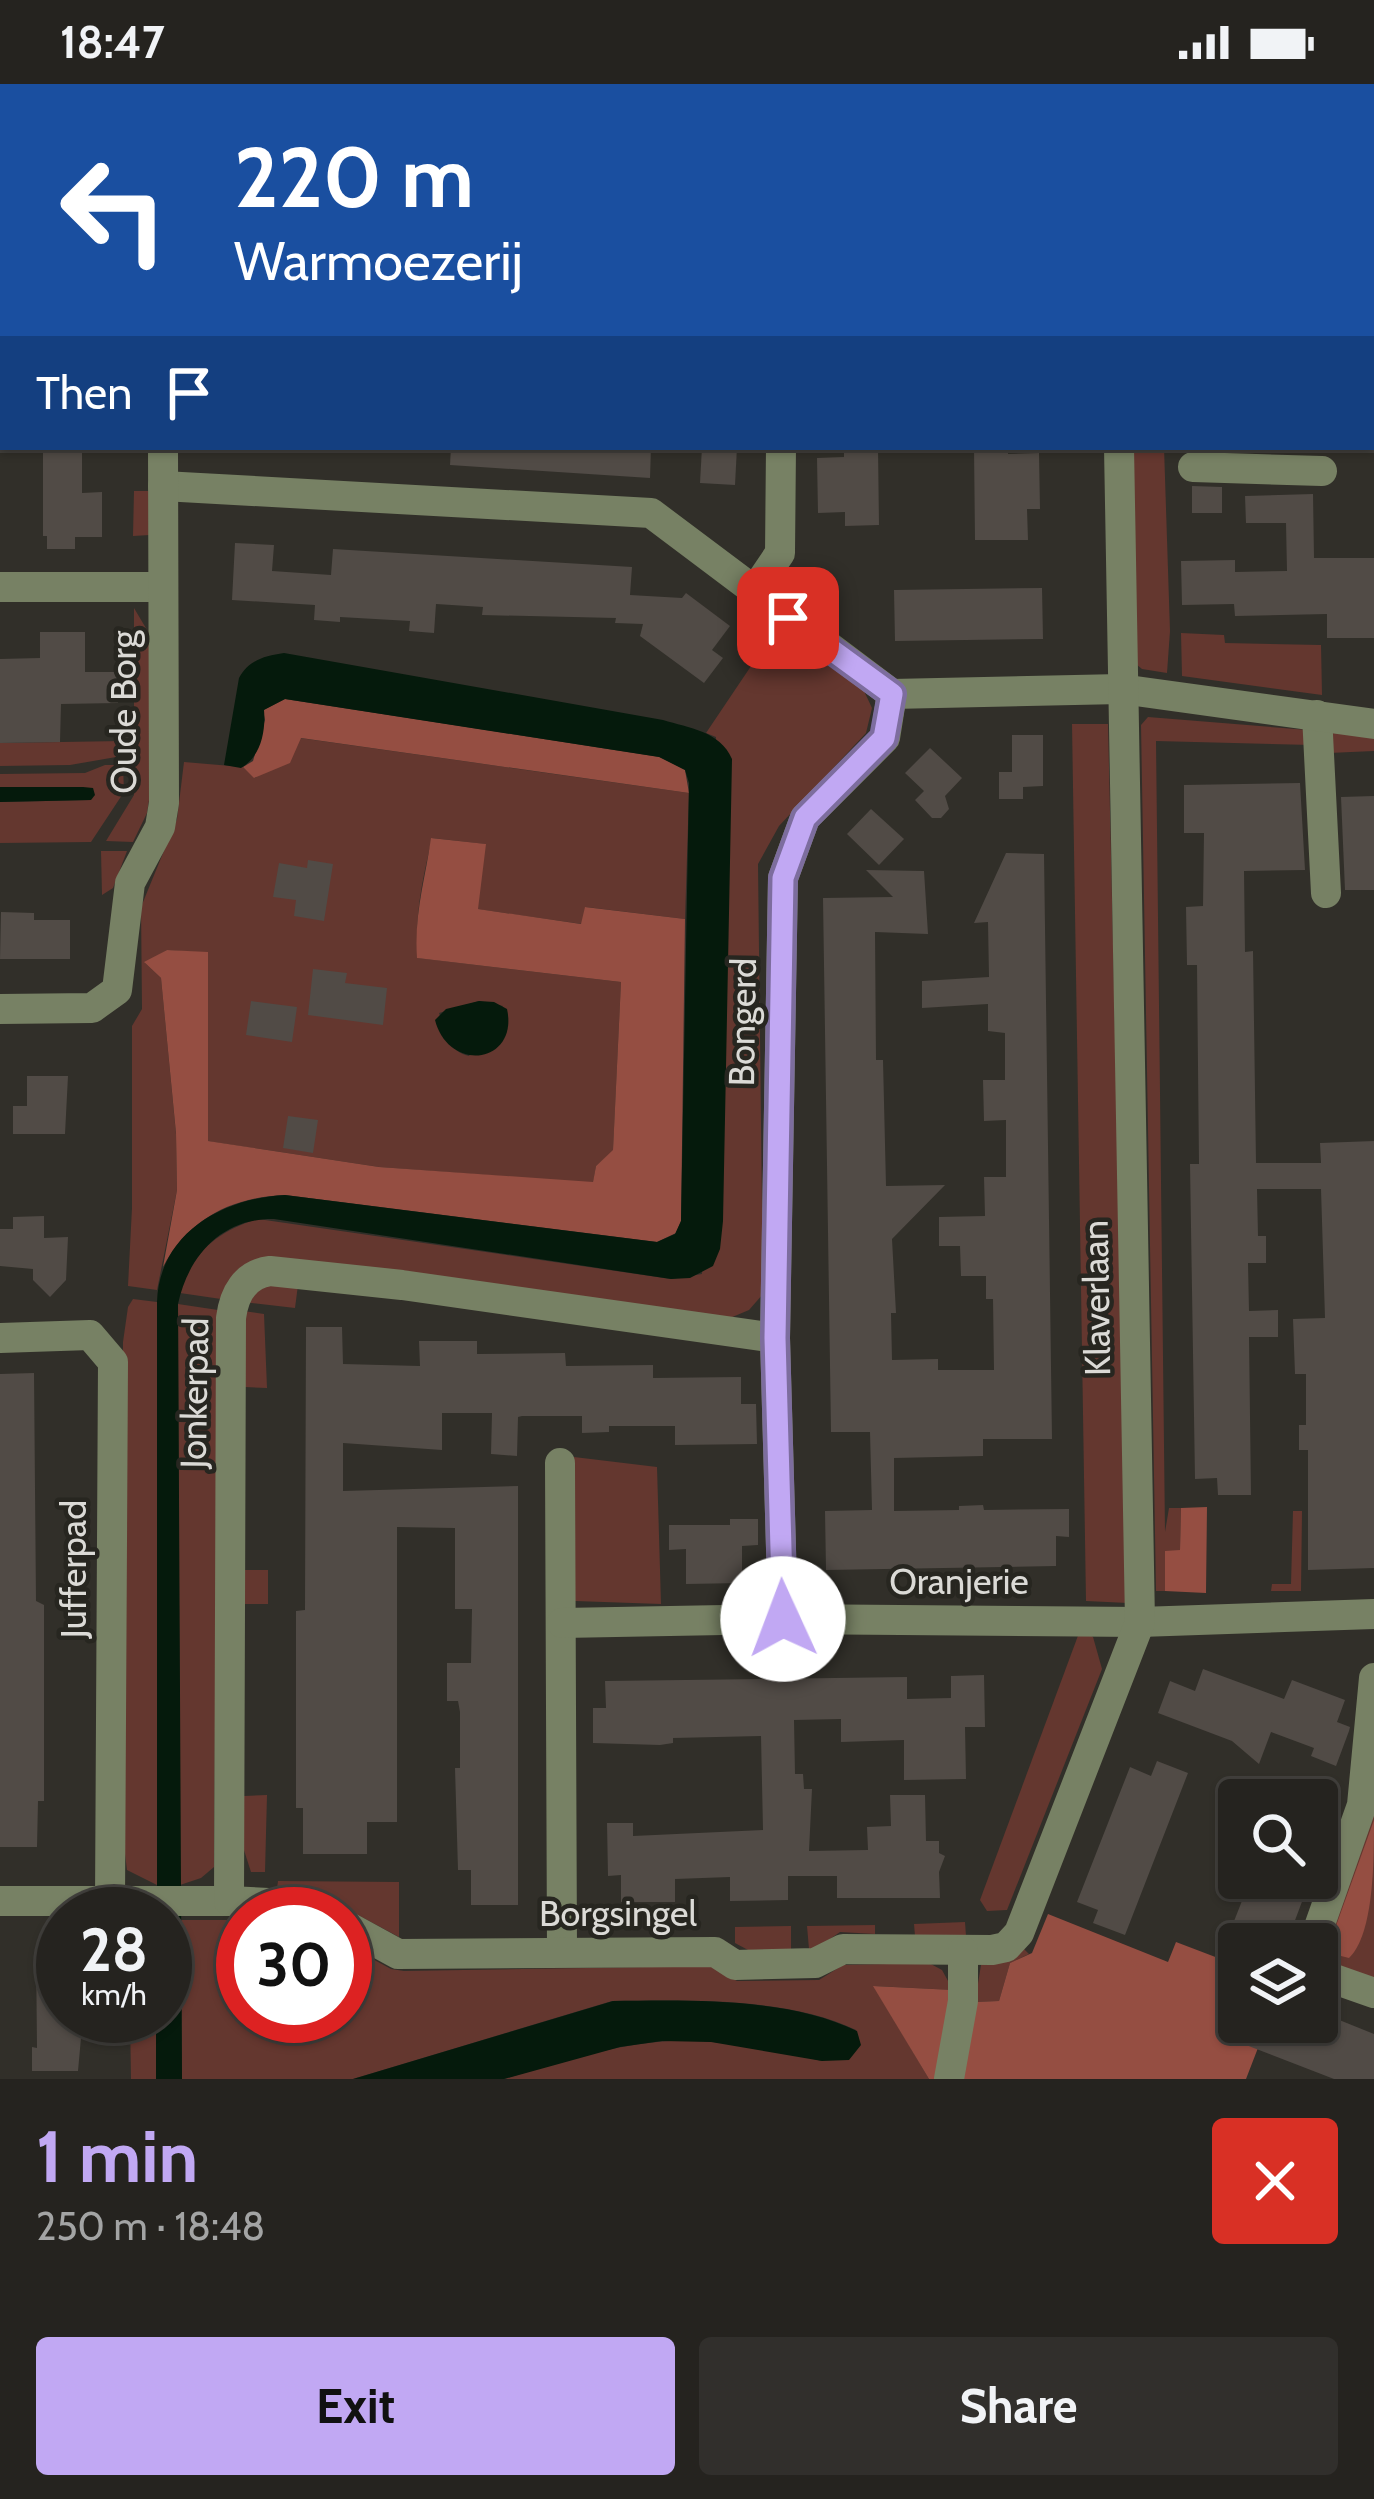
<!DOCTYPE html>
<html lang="en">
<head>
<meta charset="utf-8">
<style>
	body { margin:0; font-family:Cabin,sans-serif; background:#312f2c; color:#f1f3f6; height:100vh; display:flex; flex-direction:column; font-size:45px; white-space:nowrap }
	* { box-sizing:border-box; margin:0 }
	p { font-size:39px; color:#a3a4a4 }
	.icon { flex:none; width:66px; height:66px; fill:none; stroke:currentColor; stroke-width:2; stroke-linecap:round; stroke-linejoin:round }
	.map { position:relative; height:1995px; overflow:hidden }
	.details { display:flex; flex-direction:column; background:#25231f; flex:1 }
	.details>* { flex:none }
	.banner { position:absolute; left:0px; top:0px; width:1374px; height:366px; box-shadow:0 3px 9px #0004,0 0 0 3px #42403d; background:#1a4fa0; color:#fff; overflow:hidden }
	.tools { position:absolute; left:1218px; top:1695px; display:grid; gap:24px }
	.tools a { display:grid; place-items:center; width:120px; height:120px; border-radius:12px; background:#25231f; box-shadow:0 3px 9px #0004,0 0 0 3px #42403d; font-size:60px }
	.speed { position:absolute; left:36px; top:1803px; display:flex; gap:24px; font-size:60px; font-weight:700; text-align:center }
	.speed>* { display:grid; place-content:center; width:156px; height:156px; border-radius:50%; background:#25231f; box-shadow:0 3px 9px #0004,0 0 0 3px #42403d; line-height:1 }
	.speed small { font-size:30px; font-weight:400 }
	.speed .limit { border:18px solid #d22; background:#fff; color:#111 }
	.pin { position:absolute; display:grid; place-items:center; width:102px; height:102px; color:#fff; margin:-51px; border-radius:24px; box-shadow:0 6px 18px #0006 }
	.me { position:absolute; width:132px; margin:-66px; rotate:358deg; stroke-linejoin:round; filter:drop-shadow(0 0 9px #0008) }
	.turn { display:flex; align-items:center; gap:42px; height:252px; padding:0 36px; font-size:54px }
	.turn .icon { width:156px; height:156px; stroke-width:2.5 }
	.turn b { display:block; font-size:84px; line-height:102px }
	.then { display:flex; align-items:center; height:114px; padding:0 36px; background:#0003; gap:24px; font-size:45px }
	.round { display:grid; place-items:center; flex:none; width:126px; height:126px; border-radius:12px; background:#312f2c }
	.head { display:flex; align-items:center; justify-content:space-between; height:204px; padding:0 36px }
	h1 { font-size:72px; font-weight:800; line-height:90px; color:#c1a8f3 }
	.action { display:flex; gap:24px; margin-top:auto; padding:24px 36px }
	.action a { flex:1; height:138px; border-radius:12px; background:#c1a8f3; color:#111; font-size:48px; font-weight:800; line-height:138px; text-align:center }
	.action a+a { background:#312f2c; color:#f1f3f6 }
	.status { display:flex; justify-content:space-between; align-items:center; height:84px; padding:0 60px; background:#25231f; direction:ltr }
	.status svg { height:33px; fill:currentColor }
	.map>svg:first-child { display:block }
	.green { fill:#64372f; fill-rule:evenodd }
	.forest { fill:#954e42 }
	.water { fill:#051a0c }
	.building { fill:#514b46 }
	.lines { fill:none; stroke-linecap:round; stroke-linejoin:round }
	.minor { stroke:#778164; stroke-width:30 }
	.route-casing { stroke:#7d6d9e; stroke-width:30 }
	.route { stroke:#c1a8f3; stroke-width:21 }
	.labels { text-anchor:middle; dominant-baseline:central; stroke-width:9; stroke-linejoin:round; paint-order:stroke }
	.street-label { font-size:36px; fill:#dbdad6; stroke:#272620 }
</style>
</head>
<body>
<div class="status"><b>18:47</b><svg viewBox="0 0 49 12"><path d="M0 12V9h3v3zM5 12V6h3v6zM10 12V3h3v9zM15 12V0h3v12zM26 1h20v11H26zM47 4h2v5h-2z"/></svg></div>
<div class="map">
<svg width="1374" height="1995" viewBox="0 0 1374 1995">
	<rect width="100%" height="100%" fill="#312f29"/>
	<g class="green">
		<polygon points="1133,363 1164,363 1170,547 1167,589 1142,585 1136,580"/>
		<polygon points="134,407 150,407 150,451 133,452"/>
		<polygon points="134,524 150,551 150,710 147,729 133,758 106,757 134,711"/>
		<path d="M780,539L864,607L872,624L866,649L779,742L758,780L763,1210L749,1226L730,1234L272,1173L239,1185L221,1215L180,1209C190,1169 220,1146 258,1135L671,1195L702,1190L716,653L706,649Z"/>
		<polygon points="1181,549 1224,551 1225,559 1321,561 1322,611 1182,592"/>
		<polygon points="1148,633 1308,646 1312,661 1156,657 1165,1448 1169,1424 1181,1424 1180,1467 1165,1468 1165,1507 1156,1507 1141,641"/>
		<polygon points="1072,640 1108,640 1128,1519 1086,1517"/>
		<polygon points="1330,642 1374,650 1374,667 1329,669"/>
		<path d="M300,654L689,709L685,835L586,823L582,840L477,825L485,760L432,754C423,794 414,832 418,874L621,898L613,1067L596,1082L593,1099L379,1083L207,1057L208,869L167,866L145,879L161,894L176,1050L177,1106L157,1206L128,1202L132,1124V942L142,925L141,823L177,735L184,678L243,683L255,694ZM479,917L503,922L469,972C448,967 446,949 439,929Z"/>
		<polygon points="123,657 122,672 70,681 0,682 0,659"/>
		<polygon points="105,681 123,681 124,708 91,758 0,759 0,718 90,716 83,703 0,703 0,690 85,689"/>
		<polygon points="101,767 127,767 113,804 102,811"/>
		<polygon points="262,1200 298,1201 295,1224 243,1218"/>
		<polygon points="133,1215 157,1218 157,1801 127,1786 124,1762 123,1258 128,1223"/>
		<polygon points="178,1220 218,1226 214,1783 201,1794 180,1801"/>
		<polygon points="243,1227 264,1230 267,1304 245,1303"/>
		<polygon points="574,1373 657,1383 661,1520 575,1517"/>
		<polygon points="1293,1427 1302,1427 1301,1507 1271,1507 1272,1500 1291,1500"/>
		<rect x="245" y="1486" width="23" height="34"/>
		<polygon points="1086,1548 1093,1553 1102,1585 1007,1826 987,1827 980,1816 1079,1549"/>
		<path d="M1374,1710V1897C1353,1889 1326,1887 1324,1862Z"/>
		<polygon points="267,1711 265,1788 251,1788 243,1763 244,1712"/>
		<polygon points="278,1797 399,1798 399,1853 317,1809 277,1805"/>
		<path d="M181,1836H243V1932H345V1860L391,1885L404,1887L710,1882L737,1897L819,1896L843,1881L929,1879L942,1886L953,1906L874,1902L929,1995H504C554,1980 605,1963 657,1958C711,1953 769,1965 822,1977L856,1946C789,1913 687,1916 612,1917L353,1995H182Z"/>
		<polygon points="965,1838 966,1852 915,1852 914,1840"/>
		<polygon points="875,1841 875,1850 840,1848 817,1864 809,1865 807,1842"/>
		<polygon points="791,1842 791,1865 748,1866 735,1859 735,1843"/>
		<polygon points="1024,1865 1029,1870 1010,1879 999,1917 975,1918 981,1881"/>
		<polygon points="130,1932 156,1932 156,1995 131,1995"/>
	</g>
	<g class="forest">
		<polygon points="285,615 660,673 685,686 689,709 301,654 290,679 254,694 243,683 253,677 265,636 263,626"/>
		<path d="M431,754L486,760L478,825L581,840L585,823L685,835L681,1137L676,1149L657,1158L285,1111C232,1113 188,1135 163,1183L177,1106L176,1049L161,894L144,878L167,866L208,868V1057L379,1083L593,1098L596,1082L613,1066L621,898L417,874C414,829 425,797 431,754Z"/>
		<polygon points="1207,1423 1206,1509 1165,1507 1165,1467 1180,1466 1181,1424"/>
		<path d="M1374,1736C1374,1776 1374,1850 1349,1874L1337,1871L1331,1862L1332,1853Z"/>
		<polygon points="1048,1830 1168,1878 1176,1858 1239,1882 1239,1938 1268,1938 1246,1995 963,1995 975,1918 999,1917 1010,1879 1032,1869"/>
		<polygon points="873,1902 953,1906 936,1995 929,1995"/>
	</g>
	<g class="water">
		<path d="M284,569L663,636C689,644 720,647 732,675L723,1137L720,1165L713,1182L690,1194L671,1195L274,1135C221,1134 188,1173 178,1220L182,1995H156V1932H165V1830H157V1218C159,1149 223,1114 285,1111L657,1158L675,1150L681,1137L689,699L685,686L659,673L285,615L264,626C266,649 260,673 241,684L224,681L239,594C249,576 264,572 284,569Z"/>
		<polygon points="0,703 83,703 93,704 95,711 91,716 0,718"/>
		<path d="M479,917L494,918L507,925C519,979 449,990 435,936L446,925Z"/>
		<path d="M613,1917C687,1916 788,1913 857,1947L861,1961L849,1976L822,1977L711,1958L662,1957L620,1963L504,1995H353Z"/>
	</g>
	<g class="building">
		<polygon points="43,363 82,363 82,409 102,408 102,453 75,453 75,465 47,465 47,452 43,452"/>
		<polygon points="451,363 651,363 650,394 450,381"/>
		<polygon points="702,363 737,363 735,401 700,399"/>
		<polygon points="844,363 878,363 879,441 845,442 845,428 818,429 817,374 844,373"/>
		<polygon points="974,363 1008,363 1008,370 1039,369 1040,425 1027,425 1028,456 975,456"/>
		<polygon points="1192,402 1222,403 1222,429 1192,429"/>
		<polygon points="1313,410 1314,474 1374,474 1374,554 1327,554 1327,530 1235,532 1234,520 1182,521 1181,477 1235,476 1235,488 1287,487 1286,439 1246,439 1245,412"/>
		<polygon points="235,459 274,461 272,487 331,491 333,465 632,483 630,511 682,514 686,509 730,542 712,566 723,574 704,599 640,552 643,540 615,539 616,534 482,531 483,523 436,520 434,549 409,547 410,537 340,533 340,538 314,536 315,521 232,516"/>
		<polygon points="1042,504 1043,555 895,557 894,506"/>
		<polygon points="40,548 85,548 85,588 118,588 118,619 61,620 60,658 0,659 0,575 40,574"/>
		<polygon points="1012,651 1043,651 1043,702 1023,703 1023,715 999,715 999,688 1012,688"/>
		<polygon points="930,664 962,694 945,712 949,725 941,734 932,734 915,716 924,707 905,689"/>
		<polygon points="1300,699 1305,786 1244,787 1245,868 1253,867 1256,1079 1321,1079 1320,1059 1374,1057 1374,1484 1308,1486 1308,1366 1299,1366 1299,1341 1306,1341 1306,1290 1295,1290 1293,1235 1325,1234 1321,1105 1257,1105 1258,1152 1266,1152 1266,1179 1248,1179 1249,1227 1278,1226 1278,1253 1249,1253 1251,1411 1218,1411 1217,1394 1195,1395 1190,1080 1199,1080 1198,983 1197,881 1187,881 1186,823 1203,822 1204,749 1184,749 1184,701"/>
		<polygon points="1374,712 1374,806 1345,806 1341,713"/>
		<polygon points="871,725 904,755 879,781 847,750"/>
		<polygon points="1006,769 1044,770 1052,1355 983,1355 983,1372 894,1374 894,1427 959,1426 959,1422 983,1421 984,1426 1069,1425 1069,1453 1056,1452 1056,1482 826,1486 825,1427 872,1426 870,1348 831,1348 823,814 893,813 866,786 924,787 928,850 875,848 876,976 883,976 886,1102 945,1101 892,1155 896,1229 891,1229 892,1276 938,1275 938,1286 994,1286 993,1215 986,1215 986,1192 961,1192 960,1162 939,1162 939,1133 985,1132 984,1093 1006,1093 1006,1036 984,1037 983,996 1005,996 1005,949 988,947 988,920 922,924 922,897 989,893 988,838 974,839"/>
		<polygon points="308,776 333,780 324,837 294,832 296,816 273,813 279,779 307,784"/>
		<polygon points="1,828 34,829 34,836 70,836 70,875 0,875"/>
		<polygon points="313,885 347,889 345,899 387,904 383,941 308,931"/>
		<polygon points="251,917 297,923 292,958 246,951"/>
		<polygon points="27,992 68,992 65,1050 13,1050 13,1022 27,1022"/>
		<polygon points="288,1032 318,1036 313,1069 283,1064"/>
		<polygon points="44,1132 44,1154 68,1153 66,1196 50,1213 33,1196 33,1185 0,1182 0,1145 13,1145 13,1133"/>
		<polygon points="306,1243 342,1243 343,1280 420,1282 419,1257 477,1257 477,1270 565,1269 566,1282 653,1281 653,1294 741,1293 741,1320 756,1320 757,1360 675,1361 675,1342 609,1342 609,1348 582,1349 582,1332 522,1332 518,1333 517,1372 491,1370 492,1329 442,1329 442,1366 343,1359 343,1407 518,1402 518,1821 471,1821 471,1786 458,1786 455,1684 460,1684 460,1628 458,1617 447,1617 447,1579 471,1579 472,1525 455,1525 455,1444 397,1443 397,1738 367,1738 367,1770 303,1770 303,1724 296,1724 296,1527 305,1526"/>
		<polygon points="34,1289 36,1517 44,1521 44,1717 38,1717 37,1763 0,1763 0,1290"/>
		<polygon points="730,1435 758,1435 758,1461 742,1462 742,1499 686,1500 686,1465 669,1466 669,1441 730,1441"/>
		<polygon points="1203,1585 1284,1615 1292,1596 1345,1616 1337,1638 1350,1643 1349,1647 1336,1682 1311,1672 1314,1664 1271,1648 1259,1680 1232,1657 1158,1629 1170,1597 1195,1607"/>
		<polygon points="984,1591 985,1643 965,1643 966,1695 904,1696 904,1656 841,1658 841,1635 794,1636 795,1690 803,1690 804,1705 812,1705 809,1767 868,1766 867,1743 891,1742 890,1711 925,1711 926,1757 939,1757 939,1769 945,1772 939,1788 940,1814 837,1814 837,1792 788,1792 788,1816 730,1817 730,1793 675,1795 675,1818 621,1818 621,1791 608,1792 607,1739 633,1739 633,1752 763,1746 761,1652 673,1654 673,1659 660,1661 593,1659 593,1624 606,1624 605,1597 907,1593 907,1615 951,1614 951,1592"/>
		<polygon points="1157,1677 1188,1689 1125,1851 1093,1839 1098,1826 1077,1818 1130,1683 1151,1692"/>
		<polygon points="1251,1794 1311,1794 1286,1860 1225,1860"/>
		<polygon points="36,1863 63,1863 63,1932 83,1932 78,1987 32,1987 32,1963 37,1964"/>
		<polygon points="1317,1927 1374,1950 1374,1995 1334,1995 1246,1961 1254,1938 1317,1938"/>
	</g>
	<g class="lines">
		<g class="minor">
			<polyline points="578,0 582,3"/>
			<polyline points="211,3 233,0"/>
			<polyline points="850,3 850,0"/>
			<polyline points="1307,3 1308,0"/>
			<polyline points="0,34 3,34"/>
			<polyline points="1371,65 1374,64"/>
			<polyline points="1371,217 1374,217"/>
			<polyline points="1193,383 1322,387"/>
			<polyline points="163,402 651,429 892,610"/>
			<polyline points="0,503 162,503"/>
			<polyline points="753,509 780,469 781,363"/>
			<polyline points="1317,631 1326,809"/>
			<polyline points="0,925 92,924 117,906 130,799 160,743 164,719 163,363"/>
			<polyline points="0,1254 90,1251 113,1278 110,1817"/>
			<polyline points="560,1379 562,1867"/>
			<polyline points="783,1535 775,1254 783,794 805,734 885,654 892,610 1121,605 1374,640"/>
			<polyline points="562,1539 783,1535 1140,1538 1374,1530"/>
			<polyline points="0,1817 229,1817 310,1821 325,1830"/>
			<path d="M229,1817L231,1234C234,1210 245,1190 270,1187L402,1201L775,1254"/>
			<polyline points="345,1841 398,1870 715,1868 735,1881 815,1879 843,1865 992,1866 1006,1863 1019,1849 1140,1538 1119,363"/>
			<polyline points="1313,1860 1362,1721 1374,1594"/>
			<polyline points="1317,1889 1374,1909"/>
			<polyline points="949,1995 963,1917 963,1867"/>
		</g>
	</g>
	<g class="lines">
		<g class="route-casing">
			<polyline id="route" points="783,1535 775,1254 783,794 805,734 884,654 892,610 788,534"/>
		</g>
		<use href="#route" class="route"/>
	</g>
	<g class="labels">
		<g class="street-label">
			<text transform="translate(123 628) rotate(-90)">Oude Borg</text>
			<text transform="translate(742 938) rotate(-89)">Bongerd</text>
			<text transform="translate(1096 1214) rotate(-91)">Klaverlaan</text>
			<text transform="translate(194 1309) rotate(-89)">Jonkerpad</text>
			<text transform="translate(73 1485) rotate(-90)">Jufferpad</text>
			<text x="959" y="1497">Oranjerie</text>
			<text x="618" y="1829">Borgsingel</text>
		</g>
	</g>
</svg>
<div class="tools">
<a><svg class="icon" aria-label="search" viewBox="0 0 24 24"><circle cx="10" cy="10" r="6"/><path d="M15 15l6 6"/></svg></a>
<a><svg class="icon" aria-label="layers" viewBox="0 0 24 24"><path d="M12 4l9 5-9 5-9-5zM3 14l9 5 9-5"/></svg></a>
</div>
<div class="speed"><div>28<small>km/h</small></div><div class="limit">30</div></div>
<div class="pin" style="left:788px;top:534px;background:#d93025"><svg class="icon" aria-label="arrive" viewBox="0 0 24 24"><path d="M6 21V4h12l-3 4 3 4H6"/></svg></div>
<svg class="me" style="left:783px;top:1535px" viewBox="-20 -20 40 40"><circle r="19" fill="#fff"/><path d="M0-13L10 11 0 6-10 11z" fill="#c1a8f3"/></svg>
<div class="banner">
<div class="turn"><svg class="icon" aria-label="left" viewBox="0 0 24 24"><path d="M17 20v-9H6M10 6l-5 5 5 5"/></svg><div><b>220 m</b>Warmoezerij</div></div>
<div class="then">Then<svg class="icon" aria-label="arrive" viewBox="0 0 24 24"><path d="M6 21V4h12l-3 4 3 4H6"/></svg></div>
</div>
</div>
<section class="details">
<div class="head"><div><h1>1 min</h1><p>250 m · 18:48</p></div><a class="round" style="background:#d93025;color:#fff"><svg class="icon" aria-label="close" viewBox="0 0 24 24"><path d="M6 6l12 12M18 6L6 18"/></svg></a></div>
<div class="action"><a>Exit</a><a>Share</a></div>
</section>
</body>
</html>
